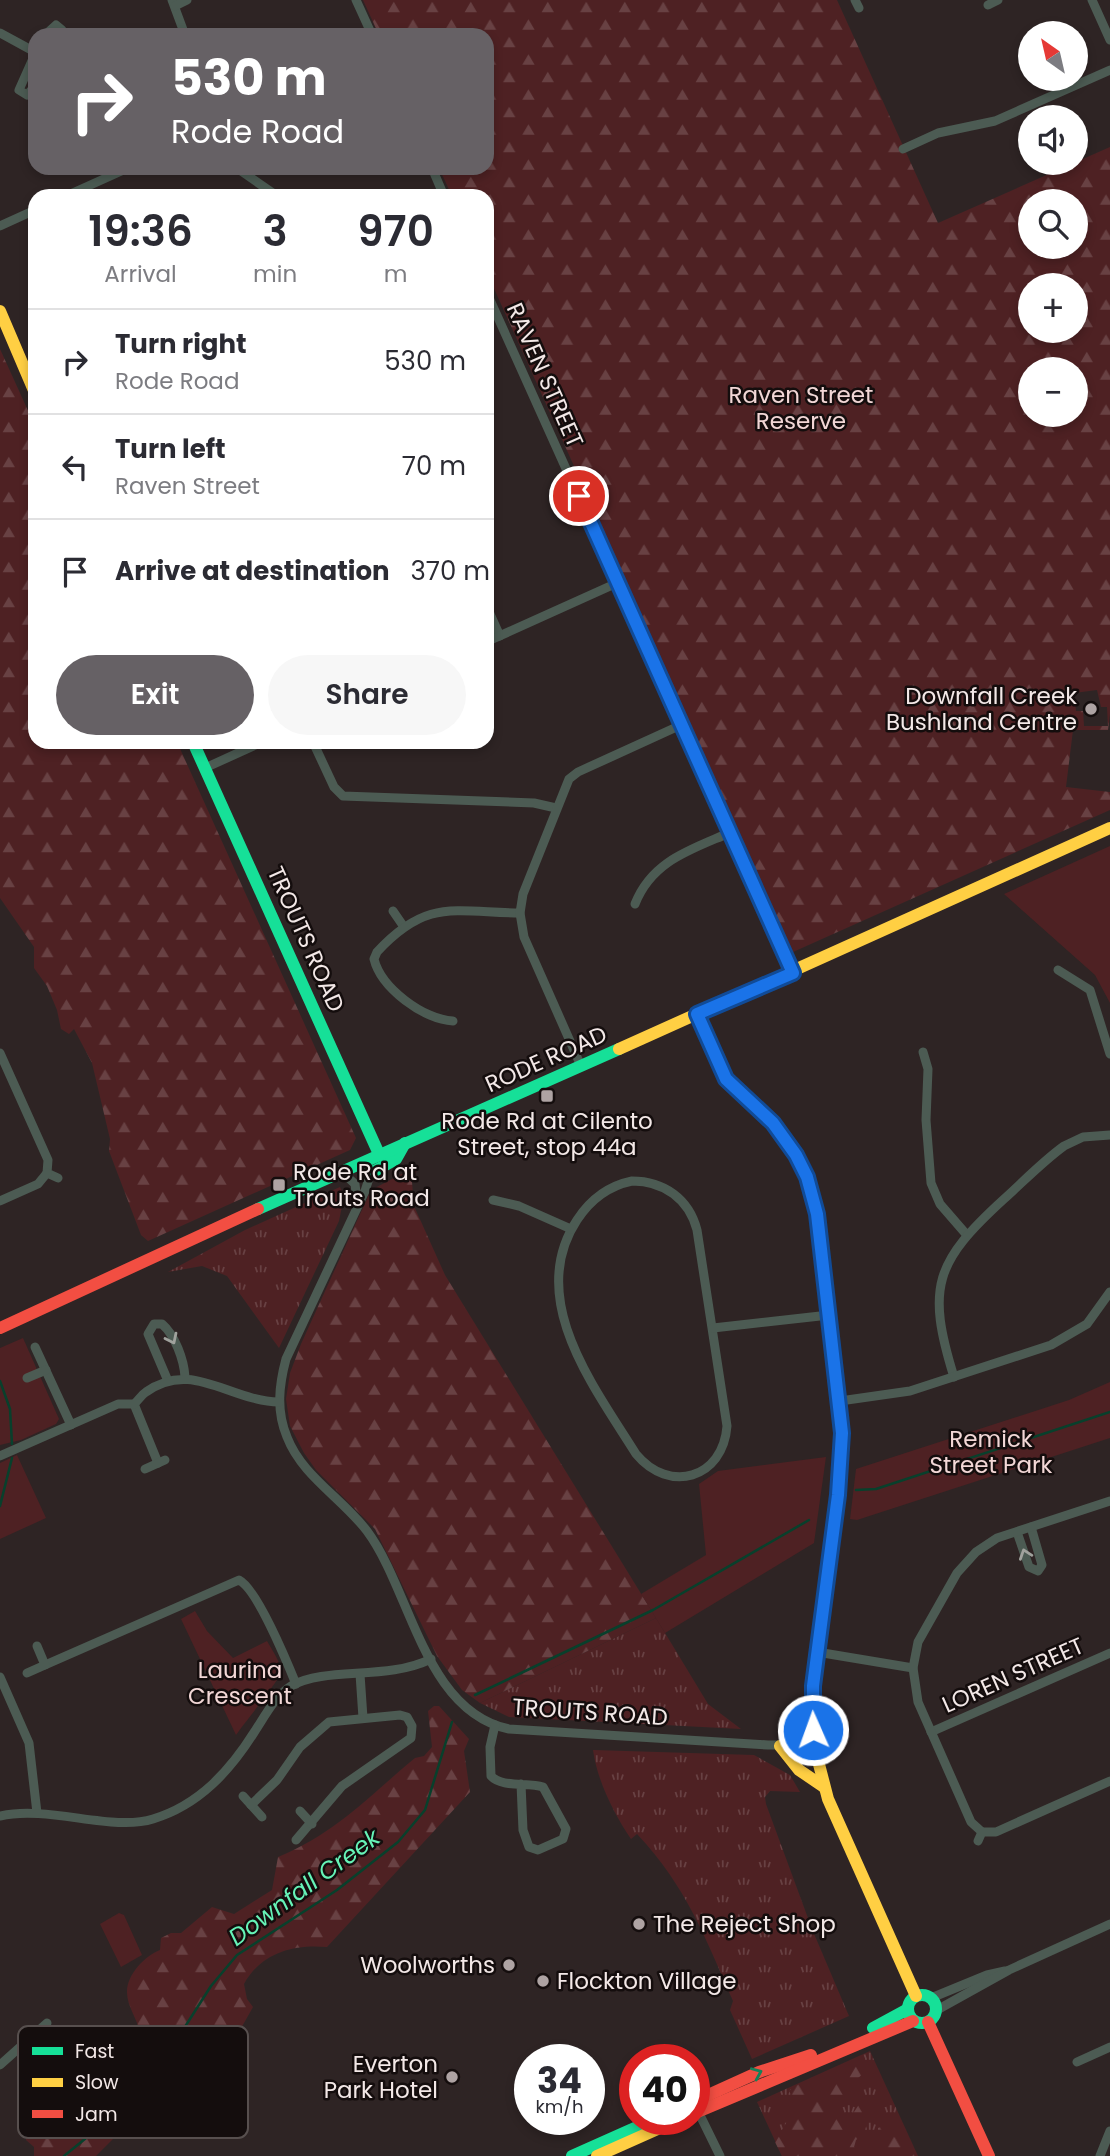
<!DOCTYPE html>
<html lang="en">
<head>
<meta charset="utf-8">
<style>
	body { margin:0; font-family:Poppins,sans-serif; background:#f7f7f7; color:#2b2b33; height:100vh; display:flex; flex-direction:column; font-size:26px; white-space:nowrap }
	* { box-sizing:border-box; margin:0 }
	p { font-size:23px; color:#7c7c81 }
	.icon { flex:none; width:38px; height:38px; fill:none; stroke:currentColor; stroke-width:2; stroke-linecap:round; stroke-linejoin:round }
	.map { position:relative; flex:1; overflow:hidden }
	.drawer { position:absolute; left:28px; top:189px; width:466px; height:560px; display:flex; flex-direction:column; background:#fff; border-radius:21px; box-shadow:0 4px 10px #0003 }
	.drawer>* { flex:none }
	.guide { position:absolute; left:28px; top:28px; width:466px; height:147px; border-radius:21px; box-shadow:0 4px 10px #0003; background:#666165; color:#fff; overflow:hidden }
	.needle { width:46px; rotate:326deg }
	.tools { position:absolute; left:1018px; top:21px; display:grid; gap:14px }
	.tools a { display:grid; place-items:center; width:70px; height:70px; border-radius:50%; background:#fff; box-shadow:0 4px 10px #0003; font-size:35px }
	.speed { position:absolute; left:514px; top:2044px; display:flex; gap:14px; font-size:35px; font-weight:700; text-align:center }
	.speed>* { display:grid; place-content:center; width:91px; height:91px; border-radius:50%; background:#fff; box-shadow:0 4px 10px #0003; line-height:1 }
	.speed small { font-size:18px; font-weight:400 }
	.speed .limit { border:10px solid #d22; background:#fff; color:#111 }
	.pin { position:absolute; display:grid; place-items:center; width:60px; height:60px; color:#fff; margin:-30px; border:4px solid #fff; border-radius:50%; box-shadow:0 2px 7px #0007 }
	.me { position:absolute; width:77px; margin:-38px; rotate:358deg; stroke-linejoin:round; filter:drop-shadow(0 0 5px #0008) }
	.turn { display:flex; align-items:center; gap:24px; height:147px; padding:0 28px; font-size:32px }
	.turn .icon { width:91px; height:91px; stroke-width:2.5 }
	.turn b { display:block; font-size:49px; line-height:60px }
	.eta { display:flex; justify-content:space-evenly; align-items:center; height:119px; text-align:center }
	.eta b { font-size:42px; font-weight:600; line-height:49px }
	.primary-button { display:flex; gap:14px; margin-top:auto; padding:14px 28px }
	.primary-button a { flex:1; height:80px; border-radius:42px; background:#666165; color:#fff; font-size:28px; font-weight:600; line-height:80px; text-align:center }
	.primary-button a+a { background:#f7f7f7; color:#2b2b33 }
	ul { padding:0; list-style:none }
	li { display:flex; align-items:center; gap:21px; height:105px; padding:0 28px; border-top:2px solid #e1e1e2 }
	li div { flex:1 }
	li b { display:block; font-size:26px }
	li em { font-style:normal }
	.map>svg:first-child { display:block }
	.grass { fill:url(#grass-tufts) }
	.forest { fill:url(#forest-firs); fill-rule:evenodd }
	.park { fill:#4e2123 }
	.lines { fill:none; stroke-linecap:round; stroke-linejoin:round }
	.stream { stroke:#08402c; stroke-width:2.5 }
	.street { stroke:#4c5b53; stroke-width:9 }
	.fast { stroke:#16e098; stroke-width:12 }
	.slow { stroke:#ffcf43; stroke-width:12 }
	.jam { stroke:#f24e42; stroke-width:12 }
	.oneway { stroke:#a0a29d }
	.oneway2 { stroke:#158159 }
	.route-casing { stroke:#114b97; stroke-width:18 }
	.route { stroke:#1a73e8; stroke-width:12 }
	.poi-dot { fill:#aea3a3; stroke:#140d0d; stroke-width:2.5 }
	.labels { text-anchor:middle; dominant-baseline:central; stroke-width:5; stroke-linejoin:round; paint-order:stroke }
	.street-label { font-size:23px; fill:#f3e8e7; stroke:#140d0d }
	.park-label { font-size:23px; fill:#f2d7d6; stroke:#140d0d }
	.poi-label { font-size:23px; fill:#f3e8e7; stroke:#140d0d; text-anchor:end }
	.water-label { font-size:24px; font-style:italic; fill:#66f3b7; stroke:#140d0d }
	.key { fill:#140d0d; stroke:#574f4e; stroke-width:2 }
	.key-label { font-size:19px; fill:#f3e8e7 }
</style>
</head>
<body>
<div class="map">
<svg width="1110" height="2156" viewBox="0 0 1110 2156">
	<defs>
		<pattern id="grass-tufts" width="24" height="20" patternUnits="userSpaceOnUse" patternTransform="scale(1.75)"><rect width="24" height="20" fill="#4e2123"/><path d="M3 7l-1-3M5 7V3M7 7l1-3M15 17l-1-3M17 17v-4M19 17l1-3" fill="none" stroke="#684143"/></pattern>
		<pattern id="forest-firs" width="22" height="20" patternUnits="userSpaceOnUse" patternTransform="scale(1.75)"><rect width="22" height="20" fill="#4e2123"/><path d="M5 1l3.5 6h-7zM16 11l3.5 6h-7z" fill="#684143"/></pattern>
	</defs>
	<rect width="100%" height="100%" fill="#2e2424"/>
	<g class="grass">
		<polygon points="340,1187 344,1196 339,1221 279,1348 227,1276 202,1266 168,1272 245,1230"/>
		<polygon points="656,1618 708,1704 741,1729 509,1717 480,1703"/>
		<path d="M593,1750L754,1755L790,1775L800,1792L770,1791L765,1797L766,1804L812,1929L849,2016L752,2059L730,2010L733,2001C705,1937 686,1886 637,1834L631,1839C614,1814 597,1780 593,1750Z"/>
		<polygon points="870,2051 918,2156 782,2156 757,2102"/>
	</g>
	<g class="forest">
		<path d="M363,0H837L938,223L1110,147V714L1108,730H1073L1066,787L1110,792V810L793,952L487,273L486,196H452L439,168H486V35H379ZM1031,201H1076V247H1031ZM1031,285H1076V331H1031ZM1031,369H1076V415H1031ZM1097,690L1101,707H1107L1108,726H1084L1083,711H1076L1074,693Z"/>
		<polygon points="0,349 35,426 35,742 177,742 356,1138 350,1150 148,1241 141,1235 109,1151 110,1139 92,1063 74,1029 69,1034 61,1029 57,1010 47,986 34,968 34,947 0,898"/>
		<polygon points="419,1165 412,1182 414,1206 445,1275 656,1618 480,1703 462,1690 437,1656 375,1529 316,1470 304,1453 290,1426 286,1399 290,1373 301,1344 371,1190"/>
		<path d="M434,1706H439L469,1739L464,1751L470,1792L327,1947C293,1944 261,1953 244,1984L247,1999L253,2007L226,2055L216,2089L201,2103L179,2110L161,2106L141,2111L96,2156H34V2147L26,2140L25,2129L29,2124L115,2087L125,2055L139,2045C144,2024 127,2011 127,1992C127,1974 145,1956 160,1950L161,1938L171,1933H181L212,1907L234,1914L272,1890L278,1857C336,1833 368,1797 415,1758L424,1756L432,1747L428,1711Z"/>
		<path d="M861,2056L865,2058V2072L849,2086L850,2097L841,2106L848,2121L860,2103L870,2112L864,2134L856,2140L854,2147L862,2156H782L775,2142L789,2118L785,2113L794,2100L789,2091C800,2079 822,2081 838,2073L841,2065Z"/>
		<polygon points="883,2126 896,2129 900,2143 918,2156 878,2156 878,2128"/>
	</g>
	<g class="park">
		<polygon points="1110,846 1110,1003 1095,975 1004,894"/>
		<polygon points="23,1338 59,1419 56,1424 21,1440 0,1445 0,1348"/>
		<polygon points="1110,1382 1110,1438 857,1520 850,1519 856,1469 1069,1400"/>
		<polygon points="17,1455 46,1518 0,1539 0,1463"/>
		<polygon points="826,1457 814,1543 665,1633 641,1594 706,1555 699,1484 718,1471"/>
		<path d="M195,1611L207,1631L233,1658L267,1641C272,1650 281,1662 281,1672C281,1678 243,1725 236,1735L181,1619Z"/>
		<polygon points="119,1913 124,1915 142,1955 121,1967 100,1924"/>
	</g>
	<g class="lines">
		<g class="stream">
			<polyline points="0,1381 10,1409 12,1444"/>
			<polyline points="856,1490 876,1489 1110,1412"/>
			<polyline points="0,1506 12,1458"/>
			<polyline points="475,1695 653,1610 809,1520"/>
			<polyline points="64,2156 144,2091 211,1986 237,1955 337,1890 398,1842 425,1810 452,1722"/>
		</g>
		<g class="street">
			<polyline points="172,0 185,35"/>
			<polyline points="356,0 372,35"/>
			<polyline points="855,0 859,8"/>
			<polyline points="1092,0 1110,40"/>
			<polyline points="988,5 998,0"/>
			<polyline points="175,6 187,0"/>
			<polyline points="0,33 35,52"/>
			<polyline points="45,35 56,25 62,30 62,35"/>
			<polyline points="35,54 19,90 27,95 35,86"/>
			<polyline points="903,149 938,133 995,121 1110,70"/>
			<polyline points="237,168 277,196"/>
			<polyline points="432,168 444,196"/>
			<polyline points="66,196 128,168"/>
			<polyline points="0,226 35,210"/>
			<polyline points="486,291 793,973"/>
			<polyline points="486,605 500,636"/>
			<polyline points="486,642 617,583"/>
			<polyline points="313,742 334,787 343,796 534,803 556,808"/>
			<polyline points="205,768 262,742"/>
			<path d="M635,904C652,861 690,850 729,833"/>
			<polyline points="393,911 404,927"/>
			<polyline points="1058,970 1090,990 1110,1054"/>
			<path d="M453,1021C424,1020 381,988 374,959L377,952C427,898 454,912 520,913"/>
			<polyline points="923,1052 928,1069 926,1120 931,1183 940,1204 966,1234"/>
			<polyline points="0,1053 48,1160 47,1173 58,1178"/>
			<polyline points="581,1066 524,937 520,913 523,894 569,779 578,772 681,725"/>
			<path d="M372,1169L365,1191L286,1359C279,1385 276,1411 287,1437C302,1476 342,1498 367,1531C411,1590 424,1711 509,1729L768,1745H814"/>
			<polyline points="341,1171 355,1184 357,1201"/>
			<path d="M632,1181C664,1181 689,1199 697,1230L727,1426C723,1479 669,1494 636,1454C595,1388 525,1299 577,1220C590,1200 608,1186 632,1181Z"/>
			<polyline points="493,1200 519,1206 571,1229"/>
			<polyline points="0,1201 38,1184 47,1173"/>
			<polyline points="713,1328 829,1315"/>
			<polyline points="35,1347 71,1425"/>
			<path d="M954,1377C926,1287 935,1262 1004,1199C1023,1182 1042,1162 1064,1146L1083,1137L1110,1135"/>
			<polyline points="27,1378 46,1370"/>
			<path d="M168,1381L148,1334L154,1324H162C175,1335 184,1360 185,1377"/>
			<polyline points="840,1401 910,1391 1051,1345 1087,1324 1110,1292"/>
			<polyline points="134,1404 158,1463"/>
			<path d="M0,1456L118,1404H134C139,1400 141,1395 146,1392C192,1359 229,1401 279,1402"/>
			<polyline points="145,1469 165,1460"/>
			<polyline points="1017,1532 1029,1567 1038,1571 1042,1565 1031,1527"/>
			<polyline points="817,1652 913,1668"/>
			<path d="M45,1665L239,1580C257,1589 287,1662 296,1684"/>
			<polyline points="27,1673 45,1665 37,1646"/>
			<polyline points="360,1674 363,1718"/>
			<polyline points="0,1677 29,1743 37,1813"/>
			<path d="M495,1725L490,1747L491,1776C502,1788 528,1782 543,1787L566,1829L563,1839L538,1850L529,1847L523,1830L521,1784"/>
			<polyline points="931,1732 1110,1653"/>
			<polyline points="243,1796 262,1817"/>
			<polyline points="251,1805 277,1780 300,1747 329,1722 400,1715 407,1717 412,1726 411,1738 342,1786 296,1840"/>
			<polyline points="300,1811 312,1824"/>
			<path d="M0,1816C49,1805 112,1832 153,1819C199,1805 230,1771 255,1731C265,1716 275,1696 291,1686C327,1666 386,1681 431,1659"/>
			<polyline points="982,1832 971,1822 918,1702 913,1668 918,1642 957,1573 976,1552 997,1538 1110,1501"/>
			<polyline points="978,1841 982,1832 996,1832 1110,1781"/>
			<polyline points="931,1998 987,1975 1005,1971"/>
			<polyline points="937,2010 1009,1970 1110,1924"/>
			<polyline points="1077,2062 1110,2047"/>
			<polyline points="0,2065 47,2023"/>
			<polyline points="696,2107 720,2156"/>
			<polyline points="1100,2156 1110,2131"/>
		</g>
		<g class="fast">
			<polyline points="193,742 379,1154"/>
			<polyline points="697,1014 726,1079 781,1132 802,1165 814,1201 842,1433 836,1508"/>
			<polyline points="371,1173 396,1159 405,1143"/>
			<polyline points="258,1209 619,1049"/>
			<circle cx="922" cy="2009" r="14"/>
			<polyline points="873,2028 908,2009"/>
			<polyline points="572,2156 655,2119"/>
		</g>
		<g class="slow">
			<polyline points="0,311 35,393"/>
			<polyline points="619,1049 1110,828"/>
			<polyline points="836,1508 813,1686 814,1745 828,1799 916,1996"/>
			<polyline points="780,1746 799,1770 824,1787"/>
			<polyline points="597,2156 680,2119"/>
		</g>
		<g class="jam">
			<polyline points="0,1328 258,1209"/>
			<polyline points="928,2022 989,2156"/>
			<polyline points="695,2101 759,2072 811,2055"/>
			<polyline points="695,2113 913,2021"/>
		</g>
	</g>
	<defs><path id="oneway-chevron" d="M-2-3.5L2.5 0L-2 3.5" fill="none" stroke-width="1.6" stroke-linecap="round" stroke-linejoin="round" transform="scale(1.75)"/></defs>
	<g class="oneway">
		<use href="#oneway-chevron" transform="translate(172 1339) rotate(64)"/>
		<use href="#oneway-chevron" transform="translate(1025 1554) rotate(-109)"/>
	</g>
	<use class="oneway2" href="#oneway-chevron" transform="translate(757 2073) rotate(-23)"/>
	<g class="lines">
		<g class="route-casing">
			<polyline id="route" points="579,496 793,973 697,1014 726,1079 773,1123 796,1155 807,1177 817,1214 842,1433 838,1495 813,1686 813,1730"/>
		</g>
		<use href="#route" class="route"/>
	</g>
	<g class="poi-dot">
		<circle cx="1091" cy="709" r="7"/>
		<rect x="540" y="1089" width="14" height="14" rx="3.5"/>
		<rect x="272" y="1178" width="14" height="14" rx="3.5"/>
		<circle cx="639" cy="1924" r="7"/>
		<circle cx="509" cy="1965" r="7"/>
		<circle cx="543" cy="1981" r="7"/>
		<circle cx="452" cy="2077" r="7"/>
	</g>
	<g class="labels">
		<g class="street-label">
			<text transform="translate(545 375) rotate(66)">RAVEN STREET</text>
			<text transform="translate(306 939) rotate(66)">TROUTS ROAD</text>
			<text transform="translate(546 1059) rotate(-24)">RODE ROAD</text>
			<text transform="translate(1013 1675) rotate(-24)">LOREN STREET</text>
			<text transform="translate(590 1712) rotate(4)">TROUTS ROAD</text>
		</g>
		<g class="park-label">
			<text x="801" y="395">Raven Street<tspan x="801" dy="26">Reserve</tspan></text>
			<text x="991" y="1439">Remick<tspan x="991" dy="26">Street Park</tspan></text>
			<text x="240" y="1670">Laurina<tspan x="240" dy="26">Crescent</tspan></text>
		</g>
		<g class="poi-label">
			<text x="1077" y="696">Downfall Creek<tspan x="1077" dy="26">Bushland Centre</tspan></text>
			<text x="547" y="1121" text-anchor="middle">Rode Rd at Cilento<tspan x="547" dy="26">Street, stop 44a</tspan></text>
			<text x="293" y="1172" text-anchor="start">Rode Rd at<tspan x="293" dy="26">Trouts Road</tspan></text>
			<text x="653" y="1924" text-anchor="start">The Reject Shop</text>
			<text x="495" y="1965">Woolworths</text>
			<text x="557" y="1981" text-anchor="start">Flockton Village</text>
			<text x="438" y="2064">Everton<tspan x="438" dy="26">Park Hotel</tspan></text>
		</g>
		<g class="water-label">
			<text transform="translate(304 1887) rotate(-36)">Downfall Creek</text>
		</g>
	</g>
	<rect x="18" y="2026" width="230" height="112" rx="10" class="key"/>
	<rect x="32" y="2047" width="31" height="8" fill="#16e098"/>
	<rect x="32" y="2078" width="31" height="9" fill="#ffcf43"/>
	<rect x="32" y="2110" width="31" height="8" fill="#f24e42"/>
	<g class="key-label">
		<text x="75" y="2058">Fast</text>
		<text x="75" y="2089">Slow</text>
		<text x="75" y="2121">Jam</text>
	</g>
</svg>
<div class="tools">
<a><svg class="needle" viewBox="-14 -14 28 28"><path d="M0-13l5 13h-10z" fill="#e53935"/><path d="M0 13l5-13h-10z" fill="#7c7c81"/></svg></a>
<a><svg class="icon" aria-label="sound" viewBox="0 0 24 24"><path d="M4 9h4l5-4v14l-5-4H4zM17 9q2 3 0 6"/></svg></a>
<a><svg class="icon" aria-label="search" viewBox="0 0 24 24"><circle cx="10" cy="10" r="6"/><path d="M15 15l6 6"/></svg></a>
<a>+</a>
<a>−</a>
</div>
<div class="speed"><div>34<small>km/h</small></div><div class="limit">40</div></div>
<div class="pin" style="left:579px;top:496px;background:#d93025"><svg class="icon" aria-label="arrive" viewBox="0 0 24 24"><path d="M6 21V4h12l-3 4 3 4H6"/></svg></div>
<svg class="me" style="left:813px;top:1730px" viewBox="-20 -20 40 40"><circle r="17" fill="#1a73e8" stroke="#fff" stroke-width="3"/><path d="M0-11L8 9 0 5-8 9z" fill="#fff"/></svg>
<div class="guide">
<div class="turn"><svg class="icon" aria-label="right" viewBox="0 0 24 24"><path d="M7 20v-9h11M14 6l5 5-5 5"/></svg><div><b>530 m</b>Rode Road</div></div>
</div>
<section class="drawer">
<div class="eta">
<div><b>19:36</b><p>Arrival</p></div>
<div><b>3</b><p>min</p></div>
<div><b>970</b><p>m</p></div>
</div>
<ul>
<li><svg class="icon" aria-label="right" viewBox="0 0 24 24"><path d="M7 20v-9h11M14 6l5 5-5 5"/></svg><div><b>Turn right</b><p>Rode Road</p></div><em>530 m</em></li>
<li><svg class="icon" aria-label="left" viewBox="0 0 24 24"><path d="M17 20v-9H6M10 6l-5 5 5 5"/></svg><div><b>Turn left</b><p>Raven Street</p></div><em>70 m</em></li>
<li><svg class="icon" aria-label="arrive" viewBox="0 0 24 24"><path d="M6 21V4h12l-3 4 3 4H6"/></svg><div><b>Arrive at destination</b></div><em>370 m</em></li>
</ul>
<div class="primary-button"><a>Exit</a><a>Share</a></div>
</section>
</div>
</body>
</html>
